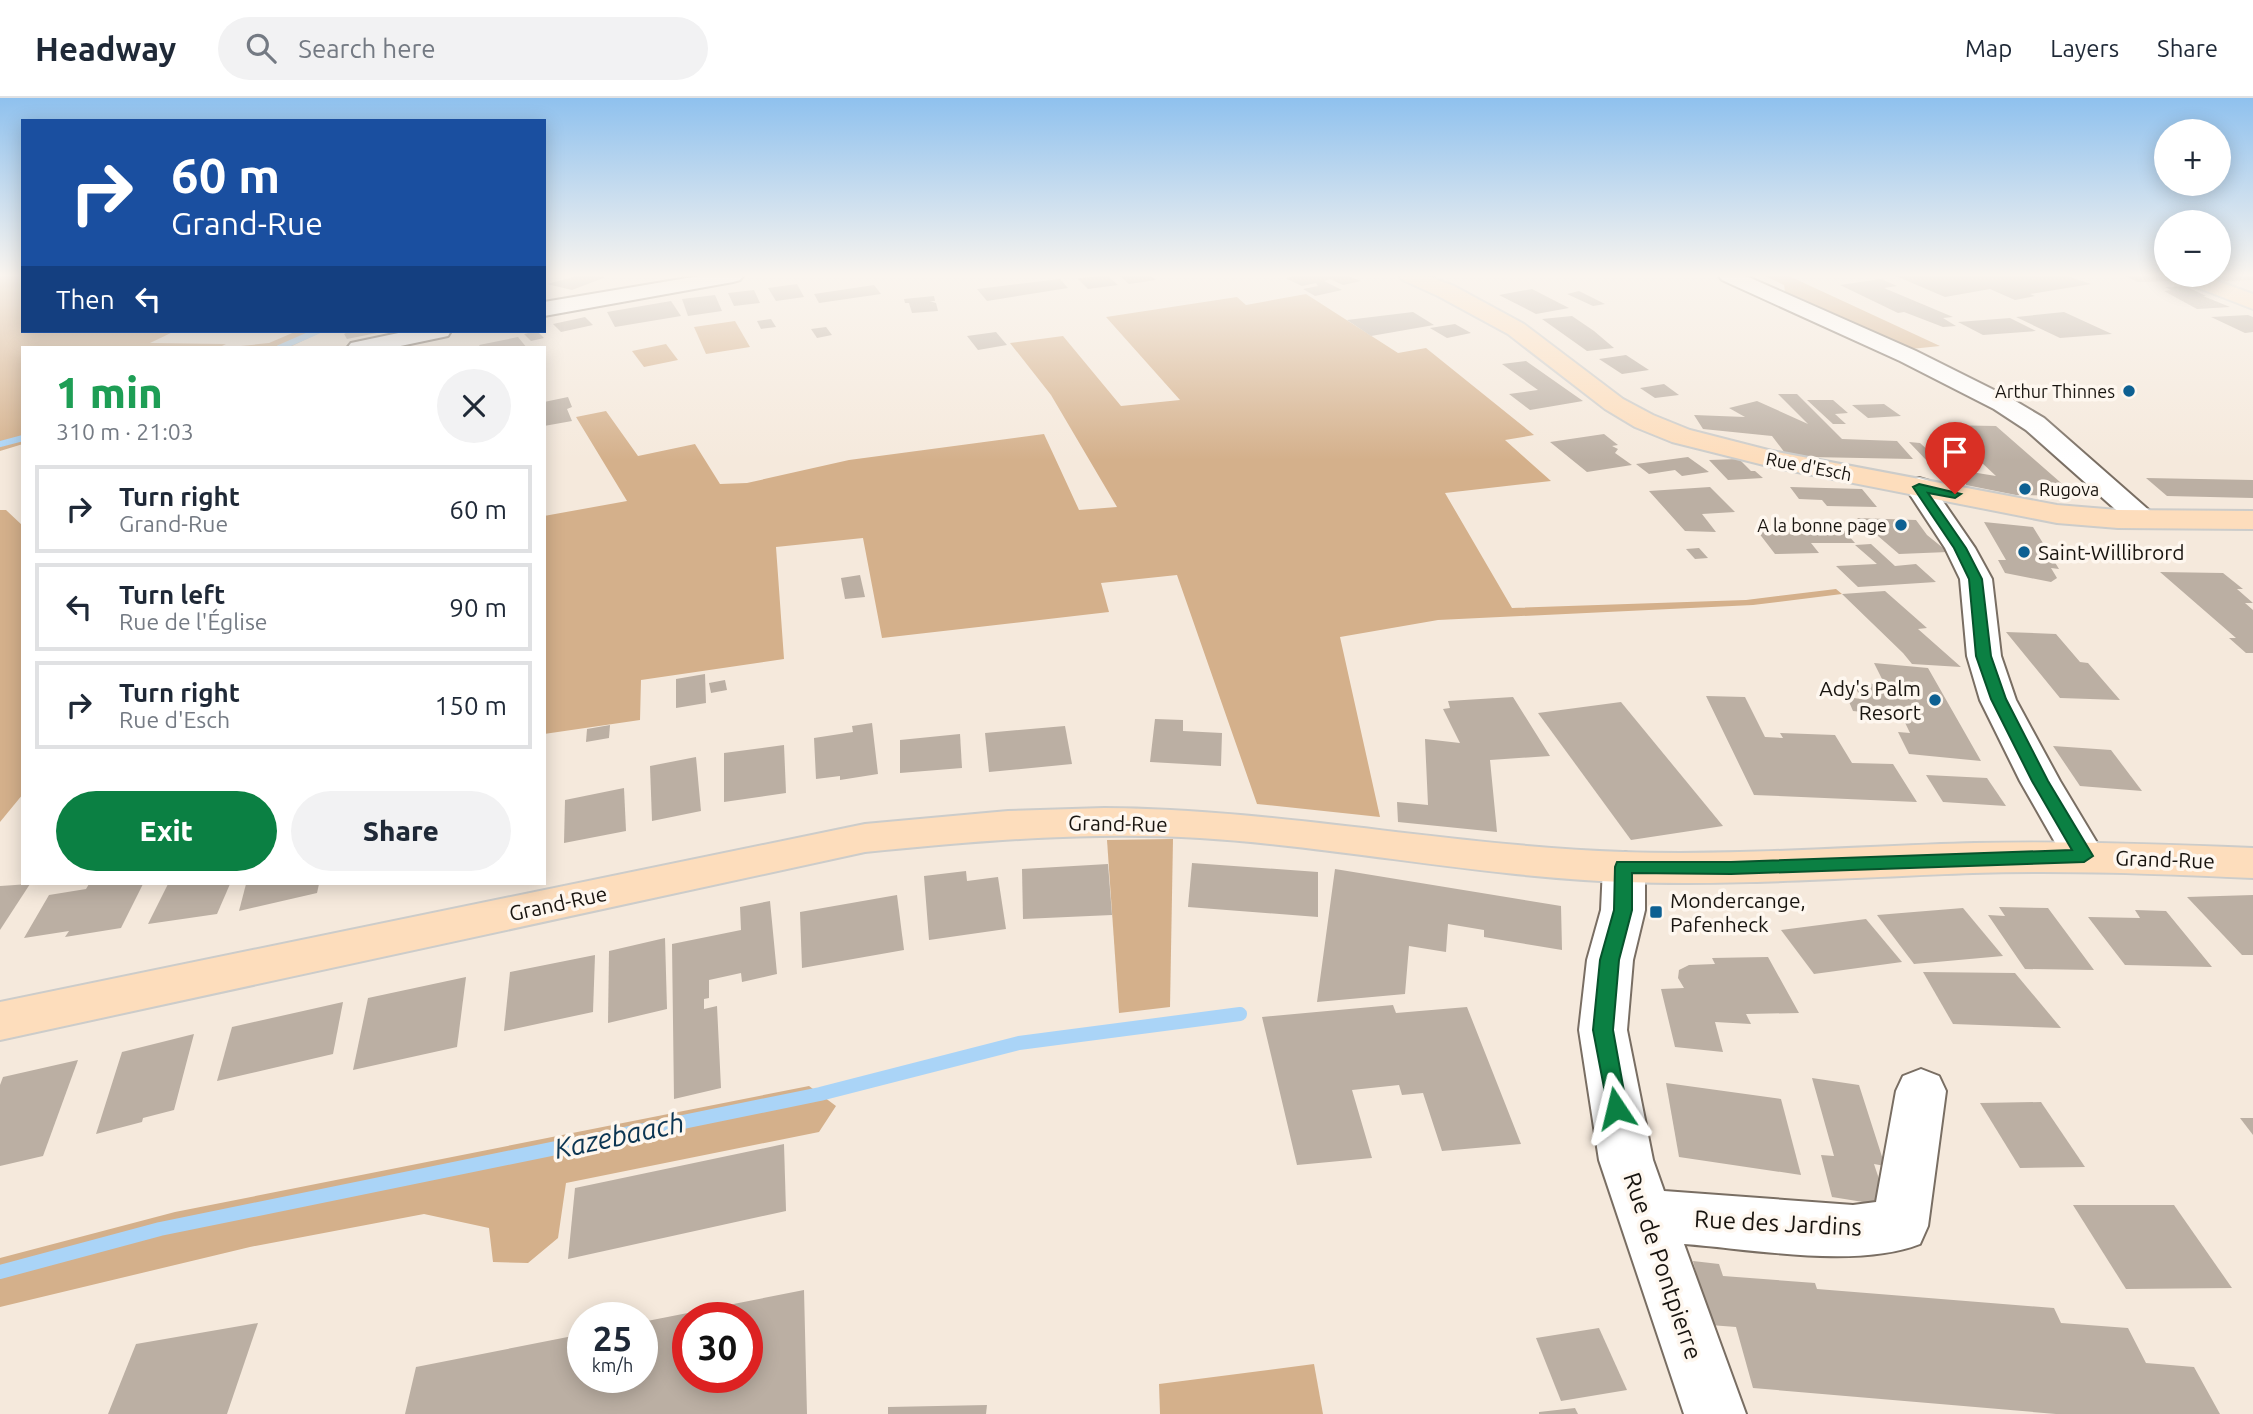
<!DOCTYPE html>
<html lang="en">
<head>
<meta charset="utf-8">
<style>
	body { margin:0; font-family:Ubuntu,sans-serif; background:#f2f2f3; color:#1f2937; height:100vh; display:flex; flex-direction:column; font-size:26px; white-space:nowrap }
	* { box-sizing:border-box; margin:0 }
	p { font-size:23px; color:#747a83 }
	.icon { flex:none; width:38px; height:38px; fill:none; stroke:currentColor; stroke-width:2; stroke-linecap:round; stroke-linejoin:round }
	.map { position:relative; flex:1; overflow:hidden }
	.sheet { position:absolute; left:21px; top:248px; width:525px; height:539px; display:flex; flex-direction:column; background:#fff; border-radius:0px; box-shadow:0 4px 18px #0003 }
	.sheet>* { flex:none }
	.guide { position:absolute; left:21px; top:21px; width:525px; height:214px; border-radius:0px; box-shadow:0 4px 18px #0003; background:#1a4fa0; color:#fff; overflow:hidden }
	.buttons { position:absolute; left:2154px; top:21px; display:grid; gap:14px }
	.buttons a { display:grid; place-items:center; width:77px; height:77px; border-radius:50%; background:#fff; box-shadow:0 4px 18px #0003; font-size:35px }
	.speed { position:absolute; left:567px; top:1204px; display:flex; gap:14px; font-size:35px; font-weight:700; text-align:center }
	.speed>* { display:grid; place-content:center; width:91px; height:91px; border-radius:50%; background:#fff; box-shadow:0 4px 18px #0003; line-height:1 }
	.speed small { font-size:18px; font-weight:400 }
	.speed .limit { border:10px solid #d22; background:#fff; color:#111 }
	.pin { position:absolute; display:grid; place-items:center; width:60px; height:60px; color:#fff; margin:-72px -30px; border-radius:50% 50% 50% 0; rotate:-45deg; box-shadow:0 0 7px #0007 }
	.pin .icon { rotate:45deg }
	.me { position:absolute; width:77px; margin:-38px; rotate:350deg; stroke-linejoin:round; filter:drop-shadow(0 0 5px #0008) }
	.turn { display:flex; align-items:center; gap:24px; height:147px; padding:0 35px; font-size:32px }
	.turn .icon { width:91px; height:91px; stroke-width:2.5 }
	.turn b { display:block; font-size:49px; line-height:60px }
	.then { display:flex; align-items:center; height:66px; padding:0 35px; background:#0003; gap:14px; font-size:26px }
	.round { display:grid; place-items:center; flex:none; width:74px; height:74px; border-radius:37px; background:#f2f2f3 }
	.headline { display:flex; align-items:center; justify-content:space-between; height:119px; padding:0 35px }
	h1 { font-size:42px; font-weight:800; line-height:52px; color:#1e9e55 }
	.action { display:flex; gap:14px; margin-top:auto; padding:14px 35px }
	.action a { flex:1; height:80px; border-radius:42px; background:#0b8043; color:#fff; font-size:28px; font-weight:800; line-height:80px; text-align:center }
	.action a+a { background:#f2f2f3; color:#1f2937 }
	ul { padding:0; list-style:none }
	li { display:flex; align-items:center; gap:21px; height:88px; margin:0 14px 10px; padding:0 21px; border:4px solid #e0e1e3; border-radius:0px }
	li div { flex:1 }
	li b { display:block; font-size:26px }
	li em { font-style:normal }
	header { display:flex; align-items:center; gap:42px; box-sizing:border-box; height:98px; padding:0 35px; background:#fff; border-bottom:2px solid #e0e1e3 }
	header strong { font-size:33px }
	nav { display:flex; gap:38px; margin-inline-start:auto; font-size:24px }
	.search { width:490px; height:63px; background:#f2f2f3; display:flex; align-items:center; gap:18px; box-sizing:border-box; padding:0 24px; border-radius:38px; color:#747a83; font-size:26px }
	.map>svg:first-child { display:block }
	.green { fill:#d4b08b }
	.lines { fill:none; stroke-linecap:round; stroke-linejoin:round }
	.stream-far1 { stroke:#aad4f7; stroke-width:6 }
	.stream { stroke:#aad4f7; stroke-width:14 }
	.building { fill:#bbafa3; fill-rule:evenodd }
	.minor-casing { stroke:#796e63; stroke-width:4 }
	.major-casing { stroke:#ccccca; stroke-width:4 }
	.minor { fill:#fff; fill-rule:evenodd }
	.major { fill:#fdddbc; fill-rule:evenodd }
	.route { fill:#0b8043; stroke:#07532c; stroke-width:2 }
	.poi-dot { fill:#0d6092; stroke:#fef7ef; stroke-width:2.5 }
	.labels { text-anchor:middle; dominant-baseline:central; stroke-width:7; stroke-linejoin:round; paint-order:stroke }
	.far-poi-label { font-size:18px; fill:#191510; stroke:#fef7ef; text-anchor:end }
	.far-street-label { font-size:18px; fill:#191510; stroke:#fef7ef }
	.poi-label { font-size:21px; fill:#191510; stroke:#fef7ef; text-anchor:start }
	.street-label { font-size:21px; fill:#191510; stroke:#fef7ef }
	.near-street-label { font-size:24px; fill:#191510; stroke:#fef7ef }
	.near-water-label { font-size:28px; font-style:italic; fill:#0c3653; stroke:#fef7ef }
</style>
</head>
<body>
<header>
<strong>Headway</strong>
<div class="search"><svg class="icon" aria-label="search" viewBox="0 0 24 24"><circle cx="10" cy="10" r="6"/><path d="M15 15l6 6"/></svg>Search here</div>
<nav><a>Map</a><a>Layers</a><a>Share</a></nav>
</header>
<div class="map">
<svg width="2253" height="1316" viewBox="0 0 2253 1316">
	<rect width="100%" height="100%" fill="#f5e9dc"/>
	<g class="green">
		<polygon points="0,178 23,178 23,233 175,233 150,245 226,246 218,250 23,250 23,346 0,353"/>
		<polygon points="1765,178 1789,178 1940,248 1911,251 1785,194 1784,187"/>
		<polygon points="1306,196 1398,255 1426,250 1534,337 1505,342 1551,383 1445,395 1512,510 1746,502 1836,491 1842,496 1753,507 1438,522 1340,539 1380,719 1257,706 1177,477 1101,485 1109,514 882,540 863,440 776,449 784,561 641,582 640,622 544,636 544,418 627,403 576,319 606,313 638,358 695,346 720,386 747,385 849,362 1044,336 1079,412 1117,409 1051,297 1010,245 1063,238 1121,308 1180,302 1106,219 1237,199 1246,207"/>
		<polygon points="735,223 750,249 706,256 694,229"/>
		<polygon points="297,233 323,233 288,250 241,248 269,245"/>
		<polygon points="666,246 678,262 644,269 632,253"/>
		<polygon points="0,412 6,412 23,428 23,696 0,724"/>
		<polygon points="1173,741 1170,909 1119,915 1107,742"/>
		<polygon points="809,988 836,1008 819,1034 566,1085 558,1140 528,1165 493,1164 489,1130 424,1116 250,1149 0,1209 0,1160 175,1114"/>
		<polygon points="1314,1266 1323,1316 1160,1316 1159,1286"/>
	</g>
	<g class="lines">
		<g class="stream-far1">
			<polyline points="279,250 318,233"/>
			<polyline points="0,346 23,340"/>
		</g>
		<polyline class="stream" points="0,1174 160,1131 820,996 1019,945 1240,916"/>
	</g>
	<g class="building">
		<polygon points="577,178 606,179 572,192 547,186"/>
		<polygon points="1108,178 1118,187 1088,191 1077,180"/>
		<polygon points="1120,178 1151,178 1156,182 1129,186"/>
		<polygon points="1296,178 1348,178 1361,183 1343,187 1330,181 1324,183 1342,192 1315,198 1303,191 1318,188 1316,185 1302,188 1285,180"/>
		<polygon points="1896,178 2067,178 2091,186 2030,196 2035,198 2015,202 1990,191 1945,199"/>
		<polygon points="2125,178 2158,178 2170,183 2138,184"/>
		<polygon points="2213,178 2253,178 2253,182 2225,183"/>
		<polygon points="1060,181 1068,190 987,203 977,191"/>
		<polygon points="1881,181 1897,188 1884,190 1953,219 1943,220 1956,228 1943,229 1904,214 1898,215 1840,187"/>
		<polygon points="797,186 804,199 776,203 768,190"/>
		<polygon points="874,187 881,196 819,205 814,196"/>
		<polygon points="2185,188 2206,198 2203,198 2230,209 2197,211 2164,193 2171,192 2165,189"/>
		<polygon points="1532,191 1569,210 1536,216 1499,197"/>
		<polygon points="754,192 760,205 734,208 728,195"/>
		<polygon points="1579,193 1605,206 1593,208 1567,196"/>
		<polygon points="715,197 722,213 688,218 682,201"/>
		<polygon points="934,198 935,203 930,203 936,205 938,213 912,215 909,205 905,205 904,201"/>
		<polygon points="671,203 681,218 615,229 607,214"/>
		<polygon points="1413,214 1434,227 1371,238 1347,222"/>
		<polygon points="2064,214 2112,236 2060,240 2016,219"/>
		<polygon points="2248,217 2253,219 2253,234 2245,235 2211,219"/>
		<polygon points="1572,218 1594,233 1614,250 1587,253 1542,221"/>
		<polygon points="585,219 593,227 561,234 553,226"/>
		<polygon points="2010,220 2036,233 1983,237 1958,224"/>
		<polygon points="771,221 776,229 761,231 757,223"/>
		<polygon points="1455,226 1471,235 1447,240 1430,230"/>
		<polygon points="826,229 832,237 817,240 811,231"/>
		<polygon points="350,233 382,233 382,234 347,241 344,236"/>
		<polygon points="537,233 544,240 531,243 524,236"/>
		<polygon points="996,234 1007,247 978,252 967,238"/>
		<polygon points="518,239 527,250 481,250 479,247"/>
		<polygon points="1626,257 1649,272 1622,276 1599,261"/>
		<polygon points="1526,263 1563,289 1583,303 1530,312 1509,296 1538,292 1502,266"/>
		<polygon points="1664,286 1679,297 1655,300 1640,290"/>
		<polygon points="1778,296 1797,296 1842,341 1897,343 1913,361 1810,359 1785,355 1772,338 1703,331 1694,317 1745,319 1729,310 1757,303 1808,326"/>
		<polygon points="568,299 572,309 567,311 572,323 544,328 544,304"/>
		<polygon points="1807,302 1833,302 1848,315 1835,316 1846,326 1833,326"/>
		<polygon points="1884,306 1901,318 1868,320 1852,307"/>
		<polygon points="1940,327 1996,328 2076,398 2016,397 1966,387 1965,373 1996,378 1981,364 1928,364 1909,344 1920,345 1929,353 1968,354"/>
		<polygon points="1604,336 1618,347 1612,348 1618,351 1615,355 1632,367 1587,374 1550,344"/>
		<polygon points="1688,359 1709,374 1682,378 1675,372 1649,376 1636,366"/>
		<polygon points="1739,361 1751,373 1755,373 1763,380 1728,382 1709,362"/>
		<polygon points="2146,380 2253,382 2253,400 2167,398"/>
		<polygon points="1710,389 1735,414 1702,416 1716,434 1685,433 1649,393"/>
		<polygon points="1790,389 1862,391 1877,409 1827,408 1822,402 1799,401"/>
		<polygon points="1857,420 1916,422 1927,437 1948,454 1899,456"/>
		<polygon points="1984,424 2033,429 2059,471 2051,470 2057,480 2051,484 2005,475 1998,462 2006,462"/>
		<polygon points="1841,429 1855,445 1811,445 1819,455 1775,456 1755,430"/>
		<polygon points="1871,446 1895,468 1916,466 1936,484 1858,489 1836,468 1877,466 1855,447"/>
		<polygon points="1699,450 1708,460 1695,461 1686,451"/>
		<polygon points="2160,474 2223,475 2243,491 2237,491 2253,505 2245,505 2253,512 2253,555 2246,555 2229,540 2236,540"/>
		<polygon points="860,477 865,499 845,501 841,480"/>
		<polygon points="1885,493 1927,530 1918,531 1961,569 1912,566 1903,555 1842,496"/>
		<polygon points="2006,534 2056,536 2080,564 2088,565 2120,602 2060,600"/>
		<polygon points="1874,565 1928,570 1981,663 1909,656 1898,634 1910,635 1898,610 1869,608 1872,615 1853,613 1847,599 1861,601 1853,584 1885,587"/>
		<polygon points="705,576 706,605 676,610 676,581"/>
		<polygon points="725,582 727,592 711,595 709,585"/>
		<polygon points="1706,598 1745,599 1765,639 1783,640 1780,635 1835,637 1852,665 1893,666 1917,704 1754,697"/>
		<polygon points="1513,599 1550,658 1490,662 1497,734 1398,724 1397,704 1428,707 1425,641 1460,645 1443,611 1450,610 1448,603"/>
		<polygon points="1621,604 1723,728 1631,742 1538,615"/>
		<polygon points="1155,621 1183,622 1183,633 1222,635 1221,668 1150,664"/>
		<polygon points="872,625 878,676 840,682 840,678 816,681 814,640 853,634 852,628"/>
		<polygon points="610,627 609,640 586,644 587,631"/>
		<polygon points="1065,628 1072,666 989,674 985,635"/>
		<polygon points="960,636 962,670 900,675 900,642"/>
		<polygon points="784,647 786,695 724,704 724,655"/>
		<polygon points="2053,648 2111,652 2142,693 2080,688"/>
		<polygon points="696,659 701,713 652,723 650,668"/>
		<polygon points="1926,677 1987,680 2006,708 1943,704"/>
		<polygon points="624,690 626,733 564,745 565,702"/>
		<polygon points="1192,765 1318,774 1318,819 1188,809"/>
		<polygon points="1108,766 1112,817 1023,821 1022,771"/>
		<polygon points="1335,771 1561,808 1562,852 1484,839 1484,832 1448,826 1446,854 1409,848 1405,896 1317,904"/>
		<polygon points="966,773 967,783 998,779 1006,831 929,842 924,778"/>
		<polygon points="30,786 0,832 0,788"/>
		<polygon points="89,786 143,786 121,830 65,839 69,833 24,840 49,797 86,791"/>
		<polygon points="168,786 230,786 217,816 148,826"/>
		<polygon points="246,786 319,786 317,795 239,813"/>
		<polygon points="897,797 904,852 802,870 800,814"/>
		<polygon points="2253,797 2253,857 2242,857 2187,799"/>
		<polygon points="770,803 777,876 742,884 741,875 709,882 709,900 704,901 704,911 717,908 721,990 674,1001 672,846 741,832 740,809"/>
		<polygon points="1999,809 2048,810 2094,872 2025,871 1988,817 2005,818"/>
		<polygon points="1963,810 2003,858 1914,866 1877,817"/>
		<polygon points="2135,812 2166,813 2212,869 2125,867 2088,819 2140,820"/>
		<polygon points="1866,821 1902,864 1814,876 1781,832"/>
		<polygon points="665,840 667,911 608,925 609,853"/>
		<polygon points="595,857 593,914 504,933 510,874"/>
		<polygon points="1768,859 1799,915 1746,916 1751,926 1715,924 1723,954 1675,949 1661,891 1684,890 1678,880 1679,872 1689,867 1715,866 1712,860"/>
		<polygon points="1923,874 2015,875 2061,930 1953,926"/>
		<polygon points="466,879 457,949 353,972 368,900"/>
		<polygon points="343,904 333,956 217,983 232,929"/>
		<polygon points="1393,907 1396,915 1467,909 1521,1046 1442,1053 1423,995 1402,997 1399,987 1352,992 1372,1060 1297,1067 1262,919"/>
		<polygon points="194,936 174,1012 143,1020 142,1024 96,1036 122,954"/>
		<polygon points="78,962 43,1058 0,1068 0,987 3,979"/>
		<polygon points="1812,980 1859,987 1885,1068 1874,1066 1888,1108 1832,1099 1821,1057 1834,1058"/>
		<polygon points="1666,985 1781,1001 1801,1077 1679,1059"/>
		<polygon points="2041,1004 2085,1069 2020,1070 1980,1005"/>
		<polygon points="2240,1020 2253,1020 2253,1037"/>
		<polygon points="784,1046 786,1113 568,1161 575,1090"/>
		<polygon points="2073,1107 2174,1107 2232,1190 2126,1191"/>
		<polygon points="1693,1163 1719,1166 1723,1178 1815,1185 1817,1191 2054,1210 2061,1225 2128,1230 2146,1265 2194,1269 2220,1316 2056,1316 1753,1290 1736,1229 1710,1227"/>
		<path d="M804,1192L807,1316H405L416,1269L583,1236V1279H642V1224ZM688,1220H747V1279H688Z"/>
		<polygon points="258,1225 227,1316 108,1316 136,1246"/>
		<polygon points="1599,1230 1627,1292 1561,1303 1536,1240"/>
		<polygon points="987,1307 986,1316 888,1316 888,1309"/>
		<polygon points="1575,1310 1578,1316 1539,1316 1539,1314"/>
	</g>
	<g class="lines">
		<g class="minor-casing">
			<g id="minor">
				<polygon points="699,178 743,178 740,182 733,184 544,218 544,204"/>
				<polygon points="1719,178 1746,178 1916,253 2012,301 2044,320 2159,421 2155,427 2144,430 2133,427 2026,332 1994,311 1900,263 1722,182"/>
				<polygon points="408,233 451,233 448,238 391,250 347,250 351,245"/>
				<polygon points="1919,380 1929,383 1975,450 1992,481 2001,558 2016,602 2060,683 2105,758 2099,769 2084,773 2069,769 2020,683 1980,602 1967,558 1960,481 1945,450 1905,389 1909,383"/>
				<path d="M1624,754L1639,758L1645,769V812L1633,862L1627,932L1653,1062L1664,1093L1853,1107L1876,1104L1896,993L1903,978L1921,971L1939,978L1946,993L1928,1128L1920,1146C1857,1171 1752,1151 1684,1146L1746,1316H1684L1599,1062L1579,932L1587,862L1601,812L1603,769L1609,758Z"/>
			</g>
		</g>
		<g class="major-casing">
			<g id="major">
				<polygon points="1400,178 1427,178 1454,188 1524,226 1623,301 1653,317 1690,332 1772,353 2057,407 2118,412 2253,413 2253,431 2118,430 2057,425 1772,369 1672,344 1635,329 1605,311 1508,236 1438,198 1403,182"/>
				<polygon points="2175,178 2203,178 2253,196 2253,211 2178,182"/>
				<path d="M1104,710C1278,711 1449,748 1623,754C1740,758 1858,748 1975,745C2068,743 2160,746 2253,750V780C2160,776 2067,772 1973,775C1857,779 1741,788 1624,784C1482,779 1342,749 1200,740C1088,733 976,743 865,754L0,942V904L865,726L1008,713Z"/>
			</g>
		</g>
		<use href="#minor" class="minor"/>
		<use href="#major" class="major"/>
	</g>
	<linearGradient id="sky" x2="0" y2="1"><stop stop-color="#8fc1ee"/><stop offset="0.49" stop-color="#faf5ef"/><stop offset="1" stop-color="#faf5ef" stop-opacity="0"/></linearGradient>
	<rect width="2253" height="362" fill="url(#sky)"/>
	<polygon class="route" points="1919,386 1961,396 1955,400 1928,395 1966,450 1982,481 1991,558 2006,601 2048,683 2093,758 2084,764 1731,776 1632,775 1632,812 1619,862 1613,932 1627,1010 1624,1016 1616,1019 1609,1016 1593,932 1600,862 1614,812 1615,769 1617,764 1731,764 2072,752 2032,683 1991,601 1976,558 1969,481 1954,450 1913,389"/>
	<g class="poi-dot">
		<circle cx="2129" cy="293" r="7"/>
		<circle cx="2025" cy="391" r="7"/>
		<circle cx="1901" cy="427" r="7"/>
		<circle cx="2024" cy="454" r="7"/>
		<circle cx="1935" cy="602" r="7"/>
		<rect x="1649" y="807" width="14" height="14" rx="3.5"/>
	</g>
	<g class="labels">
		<g class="far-poi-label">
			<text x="2115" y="293">Arthur Thinnes</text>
			<text x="2039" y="391" text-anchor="start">Rugova</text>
			<text x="1887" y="427">A la bonne page</text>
		</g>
		<g class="far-street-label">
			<text transform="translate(1809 368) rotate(11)">Rue d'Esch</text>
		</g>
		<g class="poi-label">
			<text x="2038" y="454">Saint-Willibrord</text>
			<text x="1921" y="590" text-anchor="end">Ady's Palm<tspan x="1921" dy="24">Resort</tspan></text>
			<text x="1670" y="802">Mondercange,<tspan x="1670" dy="24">Pafenheck</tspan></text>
		</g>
		<g class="street-label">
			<text transform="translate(1118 725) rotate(1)">Grand-Rue</text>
			<text transform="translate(2165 761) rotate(2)">Grand-Rue</text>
			<text transform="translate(558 805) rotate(-12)">Grand-Rue</text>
		</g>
		<g class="near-street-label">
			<text transform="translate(1778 1125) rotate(3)">Rue des Jardins</text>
			<text transform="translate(1663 1168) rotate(71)">Rue de Pontpierre</text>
		</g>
		<g class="near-water-label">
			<text transform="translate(619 1037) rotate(-12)">Kazebaach</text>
		</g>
	</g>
</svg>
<div class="buttons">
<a>+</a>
<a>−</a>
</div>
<div class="speed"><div>25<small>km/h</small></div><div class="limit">30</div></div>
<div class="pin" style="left:1955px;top:396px;background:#d93025"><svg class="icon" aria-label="arrive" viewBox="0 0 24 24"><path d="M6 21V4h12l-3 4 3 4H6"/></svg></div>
<svg class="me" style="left:1616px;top:1010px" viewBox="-20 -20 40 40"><path d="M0-17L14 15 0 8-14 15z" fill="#0b8043" stroke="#fff" stroke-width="4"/></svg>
<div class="guide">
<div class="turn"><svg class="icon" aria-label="right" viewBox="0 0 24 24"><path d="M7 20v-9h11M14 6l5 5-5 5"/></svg><div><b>60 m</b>Grand-Rue</div></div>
<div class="then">Then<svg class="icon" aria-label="left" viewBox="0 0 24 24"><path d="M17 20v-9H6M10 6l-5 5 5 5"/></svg></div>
</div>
<section class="sheet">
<div class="headline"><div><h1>1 min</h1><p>310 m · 21:03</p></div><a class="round"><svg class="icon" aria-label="close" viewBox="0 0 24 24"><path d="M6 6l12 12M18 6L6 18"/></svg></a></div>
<ul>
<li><svg class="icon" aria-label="right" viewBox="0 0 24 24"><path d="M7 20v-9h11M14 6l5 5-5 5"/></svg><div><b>Turn right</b><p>Grand-Rue</p></div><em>60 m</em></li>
<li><svg class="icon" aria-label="left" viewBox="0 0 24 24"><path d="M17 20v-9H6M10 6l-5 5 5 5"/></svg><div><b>Turn left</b><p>Rue de l'Église</p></div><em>90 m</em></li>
<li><svg class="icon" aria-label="right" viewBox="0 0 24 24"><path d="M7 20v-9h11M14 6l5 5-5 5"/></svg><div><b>Turn right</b><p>Rue d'Esch</p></div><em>150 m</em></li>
</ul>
<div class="action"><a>Exit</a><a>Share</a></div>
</section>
</div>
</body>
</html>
